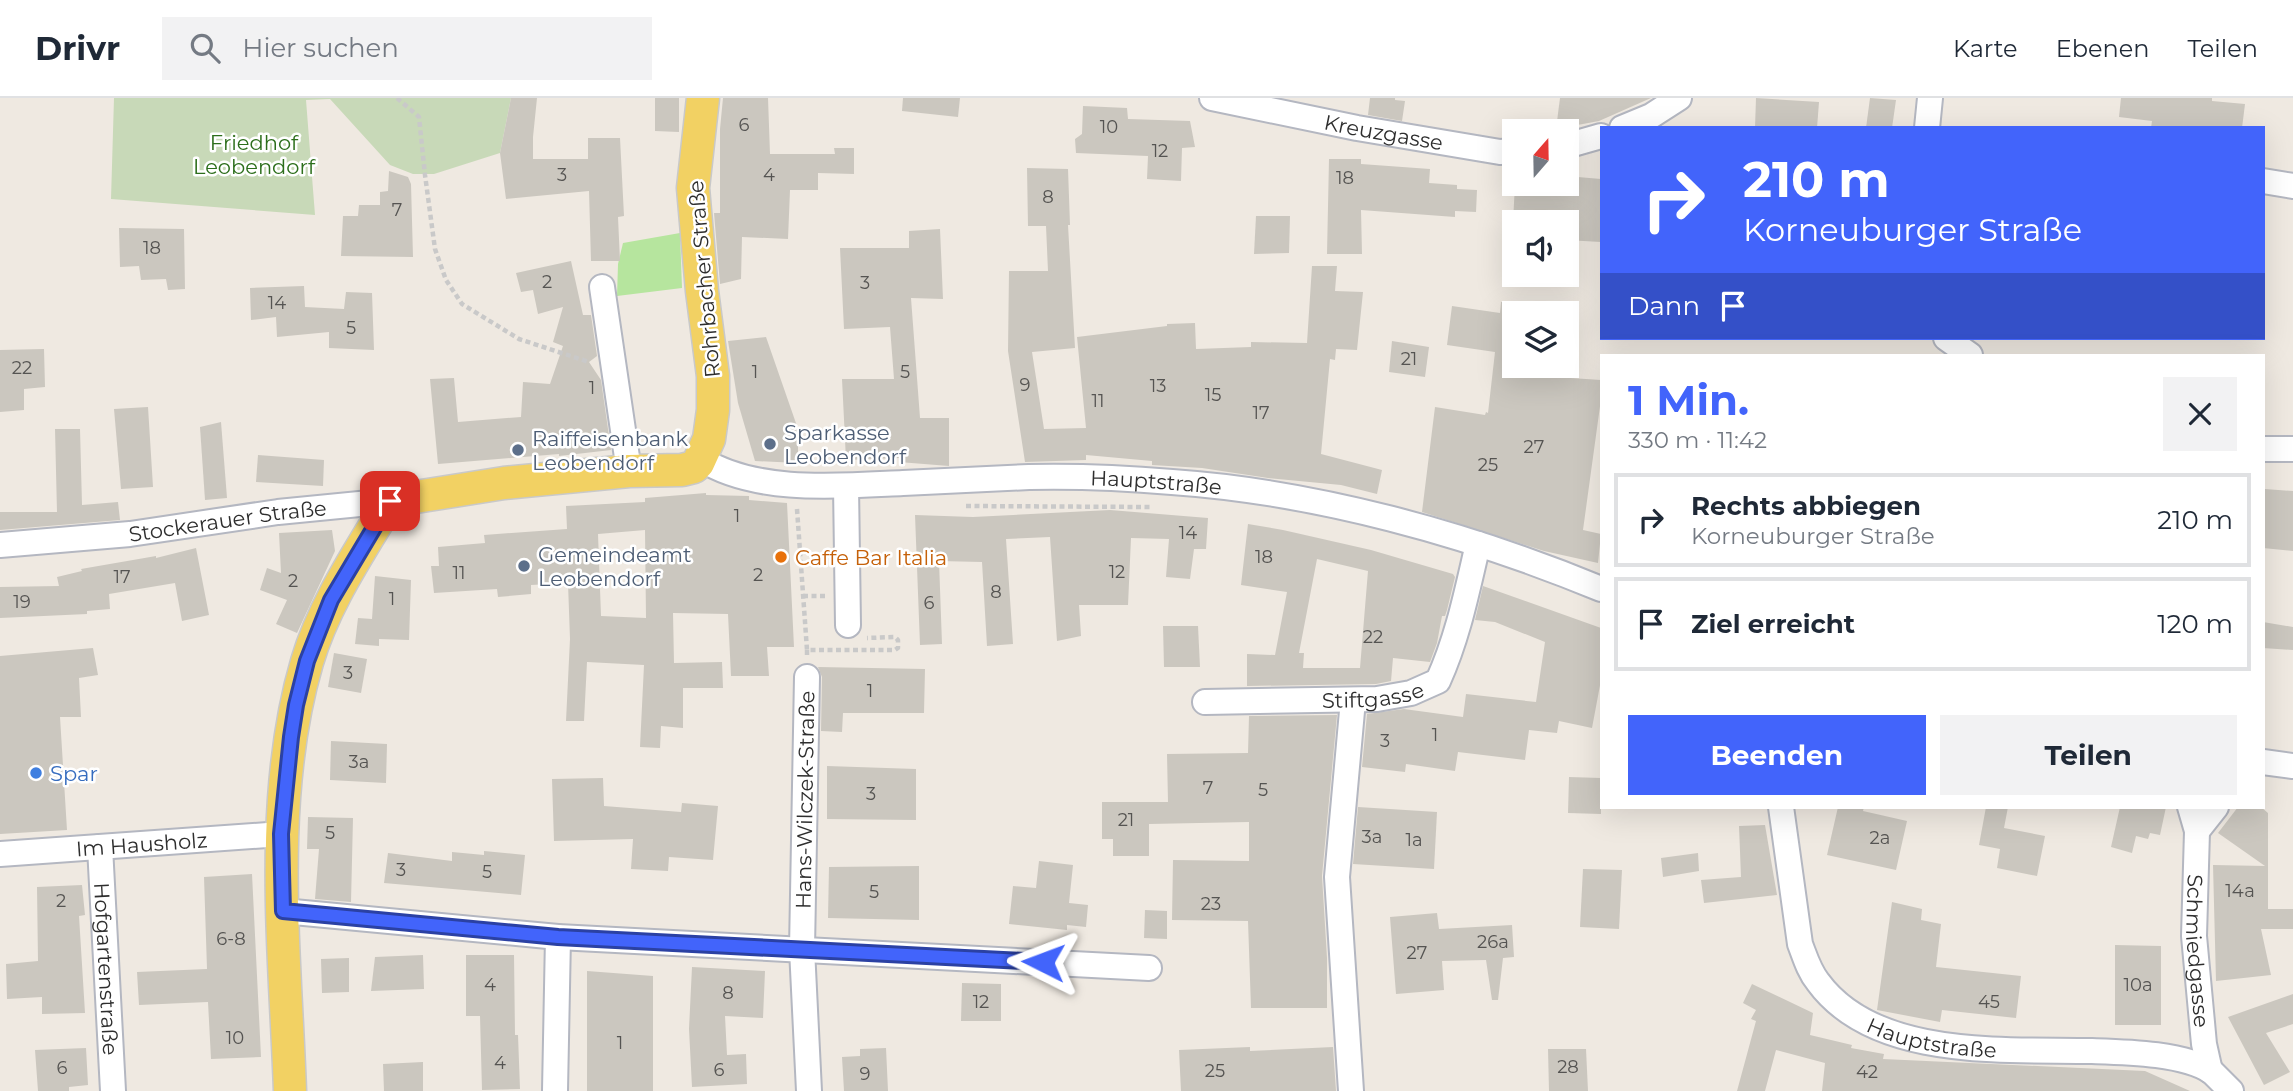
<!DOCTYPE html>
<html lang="de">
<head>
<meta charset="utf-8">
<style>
	body { margin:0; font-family:Montserrat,sans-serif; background:#f2f2f3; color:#1f2937; height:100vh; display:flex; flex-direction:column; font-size:26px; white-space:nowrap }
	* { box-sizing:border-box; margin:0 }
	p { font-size:23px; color:#747a83 }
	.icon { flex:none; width:38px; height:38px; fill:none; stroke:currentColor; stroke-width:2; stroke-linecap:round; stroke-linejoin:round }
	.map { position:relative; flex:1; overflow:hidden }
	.sheet { position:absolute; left:1600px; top:256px; width:665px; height:455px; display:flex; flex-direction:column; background:#fff; border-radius:0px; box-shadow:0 7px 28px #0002 }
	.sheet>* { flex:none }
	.banner { position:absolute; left:1600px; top:28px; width:665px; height:214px; border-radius:0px; box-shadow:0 7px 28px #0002; background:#4264fb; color:#fff; overflow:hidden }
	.needle { width:46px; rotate:20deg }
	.fabs { position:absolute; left:1502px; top:21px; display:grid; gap:14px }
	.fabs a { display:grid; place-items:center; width:77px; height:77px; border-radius:0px; background:#fff; box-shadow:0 7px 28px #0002; font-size:35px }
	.pin { position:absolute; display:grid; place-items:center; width:60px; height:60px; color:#fff; margin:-30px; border-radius:14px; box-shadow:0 4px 10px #0006 }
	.me { position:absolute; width:77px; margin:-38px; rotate:273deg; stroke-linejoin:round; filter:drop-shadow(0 0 5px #0008) }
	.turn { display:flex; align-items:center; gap:24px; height:147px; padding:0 28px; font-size:32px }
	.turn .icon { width:91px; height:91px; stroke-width:2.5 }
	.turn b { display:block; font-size:49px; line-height:60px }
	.then { display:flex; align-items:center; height:66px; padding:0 28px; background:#0003; gap:14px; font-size:26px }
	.round { display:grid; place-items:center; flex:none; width:74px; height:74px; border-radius:0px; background:#f2f2f3 }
	.head { display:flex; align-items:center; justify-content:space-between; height:119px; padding:0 28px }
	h1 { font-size:42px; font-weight:700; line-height:52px; color:#4264fb }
	.cta { display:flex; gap:14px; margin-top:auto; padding:14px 28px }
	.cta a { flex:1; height:80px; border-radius:0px; background:#4264fb; color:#fff; font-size:28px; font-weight:700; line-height:80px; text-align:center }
	.cta a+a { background:#f2f2f3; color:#1f2937 }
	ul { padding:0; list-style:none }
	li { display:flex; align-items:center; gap:21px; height:94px; margin:0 14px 10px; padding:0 14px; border:4px solid #e0e1e3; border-radius:0px }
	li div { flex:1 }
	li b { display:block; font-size:26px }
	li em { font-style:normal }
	header { display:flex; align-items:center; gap:42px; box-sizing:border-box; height:98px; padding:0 35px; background:#fff; border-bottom:2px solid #e0e1e3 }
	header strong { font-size:33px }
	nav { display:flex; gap:38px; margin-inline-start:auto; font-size:24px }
	.search { width:490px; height:63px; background:#f2f2f3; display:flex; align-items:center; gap:18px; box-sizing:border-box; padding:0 24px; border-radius:0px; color:#747a83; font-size:26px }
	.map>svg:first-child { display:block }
	.green { fill:#b6e59e }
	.cemetery { fill:#c8d9b8 }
	.building { fill:#cbc7bf; fill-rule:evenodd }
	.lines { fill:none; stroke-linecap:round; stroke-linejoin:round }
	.minor-casing { stroke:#b4b7c1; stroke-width:28 }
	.major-casing { stroke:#c9c9c9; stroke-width:35 }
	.path { stroke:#c9c9c9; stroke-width:4.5; stroke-dasharray:5 3.5; stroke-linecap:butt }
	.minor { stroke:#fff; stroke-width:24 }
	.major { stroke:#f2d163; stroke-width:32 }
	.route-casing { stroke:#2b41a3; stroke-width:18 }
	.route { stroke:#4264fb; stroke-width:12 }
	.service-dot { fill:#5c6f8a; stroke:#fff; stroke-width:2.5 }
	.food-dot { fill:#e8710a; stroke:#fff; stroke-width:2.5 }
	.shop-dot { fill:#3f7fe0; stroke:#fff; stroke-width:2.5 }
	.labels { text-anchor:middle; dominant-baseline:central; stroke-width:5; stroke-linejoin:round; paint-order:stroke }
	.number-label { font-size:18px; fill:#555452 }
	.street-label { font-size:21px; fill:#2e2e2e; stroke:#fff }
	.park-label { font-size:21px; fill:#2c6e1b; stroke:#fff }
	.service-label { font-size:21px; fill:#4e5e75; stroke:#fff; text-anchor:start }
	.food-label { font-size:21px; fill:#c56008; stroke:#fff; text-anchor:start }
	.shop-label { font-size:21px; fill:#366cbe; stroke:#fff; text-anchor:start }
</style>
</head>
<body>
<header>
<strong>Drivr</strong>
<div class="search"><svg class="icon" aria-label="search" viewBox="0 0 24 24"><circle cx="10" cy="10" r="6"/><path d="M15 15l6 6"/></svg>Hier suchen</div>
<nav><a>Karte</a><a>Ebenen</a><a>Teilen</a></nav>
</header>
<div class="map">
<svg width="2293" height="993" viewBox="0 0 2293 993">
	<rect width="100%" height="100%" fill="#efe9e1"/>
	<polygon class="green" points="680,135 682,190 617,198 618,166 623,145"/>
	<polygon class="cemetery" points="114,0 511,0 500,55 434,76 413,76 390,67 330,1 306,2 315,117 111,101"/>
	<g class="building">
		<polygon points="511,0 537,0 533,39 533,61 588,61 588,40 620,40 624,118 618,119 620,163 591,163 589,93 506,101 500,55"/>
		<polygon points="655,0 679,0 679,34 655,33"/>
		<polygon points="723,0 768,0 770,56 835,56 834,50 854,50 854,76 818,75 818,92 790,92 788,141 742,139 741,181 720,186 714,115 720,115 720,31"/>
		<polygon points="903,0 960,0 958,19 902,13"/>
		<polygon points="1370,0 1395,0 1395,2 1405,3 1402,23 1368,17"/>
		<polygon points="1560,0 1651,0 1599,23 1556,31"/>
		<polygon points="1756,0 1819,4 1817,30 1755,30"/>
		<polygon points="1870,0 1896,2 1892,30 1866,30"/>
		<polygon points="2121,0 2212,0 2212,3 2245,6 2242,30 2151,30 2152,23 2119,19"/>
		<polygon points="1083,8 1127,10 1128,21 1190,23 1195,49 1182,50 1181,83 1147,81 1148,58 1076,55 1075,41 1082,36"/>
		<polygon points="1329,61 1361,61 1361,66 1430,71 1429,85 1457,87 1457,91 1477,92 1476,114 1455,113 1455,119 1361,112 1362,156 1327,156"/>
		<polygon points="1027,70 1068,71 1070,127 1068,127 1075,250 1032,254 1044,331 1086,330 1077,239 1167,228 1167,226 1195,225 1196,251 1251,249 1251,244 1307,245 1312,168 1337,168 1335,193 1363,194 1357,252 1336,251 1335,262 1330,261 1321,356 1382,372 1377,396 1341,387 1268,380 1202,370 1152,367 1152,363 1086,357 1086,362 1025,364 1008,253 1009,173 1048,173 1046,128 1028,128"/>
		<polygon points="389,73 408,79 411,86 413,159 341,158 343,118 358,118 359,107 380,107 380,94 388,93"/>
		<polygon points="1566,78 1601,81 1601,144 1566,142 1566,124 1513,124 1515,86 1566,86"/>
		<polygon points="1256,118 1290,118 1289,155 1254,156"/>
		<polygon points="119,130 184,131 185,191 168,192 166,181 141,182 139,168 120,169"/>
		<polygon points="940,131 943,201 911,200 920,320 949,320 949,368 899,364 899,360 846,362 842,281 894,281 890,229 844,231 840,150 909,150 909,133"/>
		<polygon points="571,163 583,217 591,217 597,258 589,264 601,282 611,352 559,358 559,356 438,366 430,281 454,280 458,324 521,319 523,284 550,286 563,248 553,244 563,209 538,216 533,192 521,194 516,175"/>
		<polygon points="304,188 305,209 344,211 346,194 372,195 374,252 329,250 329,234 277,239 276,219 251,222 250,190"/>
		<polygon points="1501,204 1514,204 1514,268 1535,268 1556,273 1556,279 1601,282 1601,301 1583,432 1601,436 1598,465 1544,453 1422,414 1435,309 1485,317 1486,314 1488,315 1495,254 1447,247 1452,208 1500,215"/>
		<polygon points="766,239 798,331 798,365 755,363 738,305 728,243"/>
		<polygon points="1392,243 1429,249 1425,279 1389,274"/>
		<polygon points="44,251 45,289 24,291 24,312 0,314 0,252"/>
		<polygon points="148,309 153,389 121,391 114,311"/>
		<polygon points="221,324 227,400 205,402 200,329"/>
		<polygon points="55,331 80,331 82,407 118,404 120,422 0,432 0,414 57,414"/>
		<polygon points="258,357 324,362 323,388 256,384"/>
		<polygon points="2265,391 2293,393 2293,453 2263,450"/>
		<path d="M706,395V397L749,398V402L787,405L794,549H767L769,578H731L728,516L673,515L674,565L722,564L723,590H683V630L661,628L660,650L640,649L644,567L587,564L584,623H566L570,541L568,485L531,487V496L498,499L497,491L434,495L431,468H439L438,449L485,445L484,437L567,431L566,408L645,404V400ZM645,432L646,520L601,518L598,436Z"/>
		<polygon points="1110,412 1208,420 1206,451 1194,451 1190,481 1166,479 1169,441 1131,440 1128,507 1079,507 1081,538 1057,543 1050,439 1006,441 1013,546 987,548 982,464 939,463 942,546 920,547 915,417 973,419"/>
		<path d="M1248,426L1283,432L1371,452L1453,476L1455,479L1447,512L1445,518H1442L1437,545L1430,564L1393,560L1391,583L1376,586L1247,588V556L1275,557L1287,494L1241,487ZM1317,461L1368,473L1360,570H1303L1304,555H1299Z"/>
		<polygon points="332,432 335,453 297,535 276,526 287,502 260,492 267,470 281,475 279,435"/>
		<polygon points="196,450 209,517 182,523 175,485 109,496 110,511 87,513 87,516 0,520 0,489 59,488 57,479 82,473 81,471 156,458 156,460"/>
		<polygon points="375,478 411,482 409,542 379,541 379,548 355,546 358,520 372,521"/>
		<polygon points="1483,488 1601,530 1601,582 1592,630 1559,623 1557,635 1529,632 1525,662 1458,654 1455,673 1406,666 1405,674 1362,669 1367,616 1404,611 1463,619 1466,596 1536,604 1545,544 1495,524 1475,522"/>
		<polygon points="2263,524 2293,529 2293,552 2263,550"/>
		<polygon points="1163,528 1198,528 1200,569 1164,569"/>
		<polygon points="93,550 98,577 79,580 81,619 60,619 67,732 0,736 0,558"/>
		<polygon points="334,555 367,561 361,595 328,589"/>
		<polygon points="818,569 925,571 924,615 843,615 842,634 821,633 822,579"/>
		<polygon points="1337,617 1322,778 1327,860 1327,910 1251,910 1248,823 1172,822 1173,762 1249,763 1249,724 1149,726 1149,758 1113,758 1113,741 1102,741 1102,704 1168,704 1167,656 1248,655 1249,618"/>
		<polygon points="331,643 387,646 386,685 330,682"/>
		<polygon points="827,668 916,671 916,722 827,721"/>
		<polygon points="1569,679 1601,680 1601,716 1568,715"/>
		<polygon points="603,680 604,708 681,714 682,705 718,708 713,762 669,759 668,773 631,771 633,741 554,743 552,681"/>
		<polygon points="1358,709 1437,714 1434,771 1353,766"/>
		<polygon points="1838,709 1864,709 1863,713 1907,723 1896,772 1827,757"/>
		<polygon points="1986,709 2008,709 2004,730 2045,738 2037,778 1997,770 2000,751 1979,747"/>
		<polygon points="2120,709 2166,709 2160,737 2150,735 2148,741 2136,738 2132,755 2111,749"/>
		<polygon points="2238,709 2261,709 2268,715 2268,811 2293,811 2293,831 2261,831 2271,877 2216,883 2213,767 2265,768 2218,735"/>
		<polygon points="308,719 353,720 351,804 315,801 319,751 307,751"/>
		<polygon points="1765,727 1777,797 1704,805 1701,782 1741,779 1739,728"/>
		<polygon points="484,753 525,757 521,797 384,785 388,755 452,763 452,754 484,757"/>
		<polygon points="1698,755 1699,773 1663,779 1661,760"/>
		<polygon points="1039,763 1073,767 1069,805 1088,807 1086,829 1067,827 1067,832 1009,826 1013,788 1036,790"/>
		<polygon points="919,768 919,822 828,820 829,769"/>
		<polygon points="1583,771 1622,772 1619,831 1580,829"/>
		<polygon points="252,776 261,959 211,961 208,904 139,907 137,874 207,871 204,779"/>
		<polygon points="82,787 85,817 79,818 85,915 42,916 42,899 7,901 6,866 38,863 37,789"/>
		<polygon points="1892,804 1922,811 1921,822 1941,826 1936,869 2021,878 2016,920 1942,912 1940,924 1877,912"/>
		<polygon points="1145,812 1167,813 1167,841 1144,840"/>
		<polygon points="1437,815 1439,831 1512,827 1514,859 1503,860 1498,902 1492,902 1486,862 1442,863 1444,892 1396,896 1390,819"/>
		<polygon points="2115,847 2161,848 2161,927 2115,927"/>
		<polygon points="423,857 424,891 371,893 375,859"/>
		<polygon points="466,857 514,857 515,937 518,937 520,991 482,992 480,918 466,918"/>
		<polygon points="349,860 349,894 322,895 321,861"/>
		<polygon points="692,869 765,873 763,920 725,918 727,957 746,956 747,986 692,989 689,931"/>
		<polygon points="587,873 653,878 653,993 587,993"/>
		<polygon points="962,885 1001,886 1001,923 961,923"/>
		<polygon points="1752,886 1813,915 1810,937 1852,947 1851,950 1884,956 1883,961 2145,973 2190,993 1822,993 1825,965 1776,952 1765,993 1737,993 1756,923 1751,921 1756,912 1743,905"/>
		<polygon points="2293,896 2293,926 2266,935 2290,974 2264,987 2228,919"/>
		<polygon points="1250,949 1250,953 1333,949 1336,993 1181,993 1179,952"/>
		<polygon points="86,950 88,987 69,989 69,993 38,993 35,952"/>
		<polygon points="886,950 888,993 844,993 842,959 860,958 860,951"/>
		<polygon points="1548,951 1586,951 1588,993 1549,993"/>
		<polygon points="423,964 423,993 384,993 383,966"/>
	</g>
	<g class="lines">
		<g class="minor-casing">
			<g id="minor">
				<path id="s1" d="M1212,0L1357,30L1500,54L1514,53"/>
				<polyline points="1622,30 1651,18 1679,0"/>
				<polyline points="1927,30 1930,0"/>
				<polyline points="1566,48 1601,38"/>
				<polyline points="2263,83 2293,88"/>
				<polyline points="602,189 629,373"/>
				<polyline points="1946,240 1970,257"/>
				<polyline points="2263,351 2293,351"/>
				<path id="s2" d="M701,361C756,396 840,388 903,385C945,383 987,381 1029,379C1077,378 1125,380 1172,384C1316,394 1468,436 1601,491"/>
				<polyline points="846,388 848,527"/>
				<path id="s3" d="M0,447L130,436L278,414L390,403"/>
				<polyline points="807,579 802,851 809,993"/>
				<path id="s4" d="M1205,604L1377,601L1411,595L1438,583C1458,539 1467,493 1478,446"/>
				<polyline points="2263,664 2293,668"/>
				<path id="s5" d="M1781,709L1800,846C1805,859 1809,873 1818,884C1875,962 2007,951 2092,953C2124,954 2185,955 2212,974C2218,980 2225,987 2231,993"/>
				<path id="s6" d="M2190,709L2197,733L2194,838L2204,946L2210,973"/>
				<polyline points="2197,733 2216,709"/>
				<path id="s7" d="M100,749L113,993"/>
				<path id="s8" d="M0,756L281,736"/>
				<polyline points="283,813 558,839 1149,870"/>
				<polyline points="555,993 558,839"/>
				<polyline points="1351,993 1337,779 1353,602"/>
			</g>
		</g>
		<g class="major-casing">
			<path id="major" d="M290,993C285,853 267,700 307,564C324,506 359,455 390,403L504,385L629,373L682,372L694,369L698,365L709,341L713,312V278L702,193L693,90L703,0"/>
		</g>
		<g class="path">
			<polyline points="397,0 419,19 425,77 435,151 446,182 462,206 519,241 589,264"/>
			<polyline points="966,408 1150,409"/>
			<polyline points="797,411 807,552"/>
			<polyline points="803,498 825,498"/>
			<polyline points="807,557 807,552 895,552 898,550 898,542 895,539 867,540"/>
		</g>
		<use href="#minor" class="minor"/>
		<use href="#major" class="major"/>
	</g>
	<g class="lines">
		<g class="route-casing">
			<polyline id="route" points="390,403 331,502 307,563 296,607 291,639 281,736 283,813 558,839 1043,864"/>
		</g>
		<use href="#route" class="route"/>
	</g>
	<g class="service-dot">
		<circle cx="770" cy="346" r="7"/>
		<circle cx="518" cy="352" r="7"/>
		<circle cx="524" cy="468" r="7"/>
	</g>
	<circle class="food-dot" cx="781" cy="459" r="7"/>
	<circle class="shop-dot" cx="36" cy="675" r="7"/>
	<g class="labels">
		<g class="number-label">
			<text x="744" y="27">6</text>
			<text x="1109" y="29">10</text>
			<text x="1160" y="53">12</text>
			<text x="562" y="77">3</text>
			<text x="769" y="77">4</text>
			<text x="1345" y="80">18</text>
			<text x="1048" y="99">8</text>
			<text x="397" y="112">7</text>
			<text x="152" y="150">18</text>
			<text x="547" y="184">2</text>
			<text x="865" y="185">3</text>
			<text x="277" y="205">14</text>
			<text x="351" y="230">5</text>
			<text x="1409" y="261">21</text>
			<text x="22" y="270">22</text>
			<text x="755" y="274">1</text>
			<text x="905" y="274">5</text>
			<text x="1025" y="287">9</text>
			<text x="1158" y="288">13</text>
			<text x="592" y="290">1</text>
			<text x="1213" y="297">15</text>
			<text x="1098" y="303">11</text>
			<text x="1261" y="315">17</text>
			<text x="1534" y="349">27</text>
			<text x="1488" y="367">25</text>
			<text x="737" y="418">1</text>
			<text x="1188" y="435">14</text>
			<text x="1264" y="459">18</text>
			<text x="1117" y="474">12</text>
			<text x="459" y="475">11</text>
			<text x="758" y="477">2</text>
			<text x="122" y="479">17</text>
			<text x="293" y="483">2</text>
			<text x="996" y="494">8</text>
			<text x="392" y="501">1</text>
			<text x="22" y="504">19</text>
			<text x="929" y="505">6</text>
			<text x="1373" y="539">22</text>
			<text x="348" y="575">3</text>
			<text x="870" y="593">1</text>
			<text x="1435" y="637">1</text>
			<text x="1385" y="643">3</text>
			<text x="359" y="664">3a</text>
			<text x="1208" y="690">7</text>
			<text x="1263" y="692">5</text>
			<text x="871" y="696">3</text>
			<text x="1126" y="722">21</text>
			<text x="330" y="735">5</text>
			<text x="1372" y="739">3a</text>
			<text x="1880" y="740">2a</text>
			<text x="1414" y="742">1a</text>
			<text x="401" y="772">3</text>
			<text x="487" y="774">5</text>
			<text x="2240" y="793">14a</text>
			<text x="874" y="794">5</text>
			<text x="61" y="803">2</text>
			<text x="1211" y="806">23</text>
			<text x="231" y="841">6-8</text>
			<text x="1493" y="844">26a</text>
			<text x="1417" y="855">27</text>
			<text x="490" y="887">4</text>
			<text x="2138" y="887">10a</text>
			<text x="728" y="895">8</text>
			<text x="981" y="904">12</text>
			<text x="1989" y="904">45</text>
			<text x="235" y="940">10</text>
			<text x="620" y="945">1</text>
			<text x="500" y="965">4</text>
			<text x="1568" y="969">28</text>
			<text x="62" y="970">6</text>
			<text x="719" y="972">6</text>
			<text x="1215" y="973">25</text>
			<text x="1867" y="974">42</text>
			<text x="865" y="976">9</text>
		</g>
		<g class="street-label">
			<text stroke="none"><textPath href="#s1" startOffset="175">Kreuzgasse</textPath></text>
			<text transform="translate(704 181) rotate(-95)">Rohrbacher Straße</text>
			<text stroke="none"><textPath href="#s2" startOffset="460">Hauptstraße</textPath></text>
			<text stroke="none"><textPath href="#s3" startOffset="229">Stockerauer Straße</textPath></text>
			<text stroke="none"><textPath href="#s4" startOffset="168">Stiftgasse</textPath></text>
			<text transform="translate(805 702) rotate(-89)">Hans-Wilczek-Straße</text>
			<text stroke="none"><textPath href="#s8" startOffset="142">Im Hausholz</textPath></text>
			<text stroke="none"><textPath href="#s6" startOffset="145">Schmiedgasse</textPath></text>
			<text stroke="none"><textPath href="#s7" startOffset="122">Hofgartenstraße</textPath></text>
			<text stroke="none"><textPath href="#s5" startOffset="312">Hauptstraße</textPath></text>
		</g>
		<g class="park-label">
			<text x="254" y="44">Friedhof<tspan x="254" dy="24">Leobendorf</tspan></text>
		</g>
		<g class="service-label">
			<text x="784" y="334">Sparkasse<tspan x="784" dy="24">Leobendorf</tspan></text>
			<text x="532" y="340">Raiffeisenbank<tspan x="532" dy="24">Leobendorf</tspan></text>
			<text x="538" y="456">Gemeindeamt<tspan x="538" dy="24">Leobendorf</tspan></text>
		</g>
		<g class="food-label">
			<text x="795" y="459">Caffe Bar Italia</text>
		</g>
		<g class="shop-label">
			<text x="50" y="675">Spar</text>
		</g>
	</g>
</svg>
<div class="fabs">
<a><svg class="needle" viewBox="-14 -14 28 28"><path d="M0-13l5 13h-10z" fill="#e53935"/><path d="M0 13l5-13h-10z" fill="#747a83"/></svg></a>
<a><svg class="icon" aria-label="sound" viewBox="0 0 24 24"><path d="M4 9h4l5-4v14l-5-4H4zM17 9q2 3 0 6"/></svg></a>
<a><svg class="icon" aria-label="layers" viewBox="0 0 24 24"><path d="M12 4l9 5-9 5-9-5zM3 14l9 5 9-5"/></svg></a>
</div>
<div class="pin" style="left:390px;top:403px;background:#d93025"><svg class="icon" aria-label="arrive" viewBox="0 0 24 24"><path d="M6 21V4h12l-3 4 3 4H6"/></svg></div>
<svg class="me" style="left:1043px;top:864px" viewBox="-20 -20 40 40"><path d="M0-17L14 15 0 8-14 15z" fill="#4264fb" stroke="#fff" stroke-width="4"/></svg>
<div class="banner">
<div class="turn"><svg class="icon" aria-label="right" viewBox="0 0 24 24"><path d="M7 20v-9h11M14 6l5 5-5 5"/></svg><div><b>210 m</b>Korneuburger Straße</div></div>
<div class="then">Dann<svg class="icon" aria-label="arrive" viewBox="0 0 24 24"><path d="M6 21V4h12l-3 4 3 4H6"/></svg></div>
</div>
<section class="sheet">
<div class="head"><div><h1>1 Min.</h1><p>330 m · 11:42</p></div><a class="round"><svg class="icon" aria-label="close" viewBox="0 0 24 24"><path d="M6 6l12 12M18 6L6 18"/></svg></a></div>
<ul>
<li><svg class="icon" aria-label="right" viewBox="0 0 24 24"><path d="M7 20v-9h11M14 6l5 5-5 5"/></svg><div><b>Rechts abbiegen</b><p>Korneuburger Straße</p></div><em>210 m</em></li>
<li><svg class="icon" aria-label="arrive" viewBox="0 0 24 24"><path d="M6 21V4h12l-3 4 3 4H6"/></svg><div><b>Ziel erreicht</b></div><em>120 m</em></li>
</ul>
<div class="cta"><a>Beenden</a><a>Teilen</a></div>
</section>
</div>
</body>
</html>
